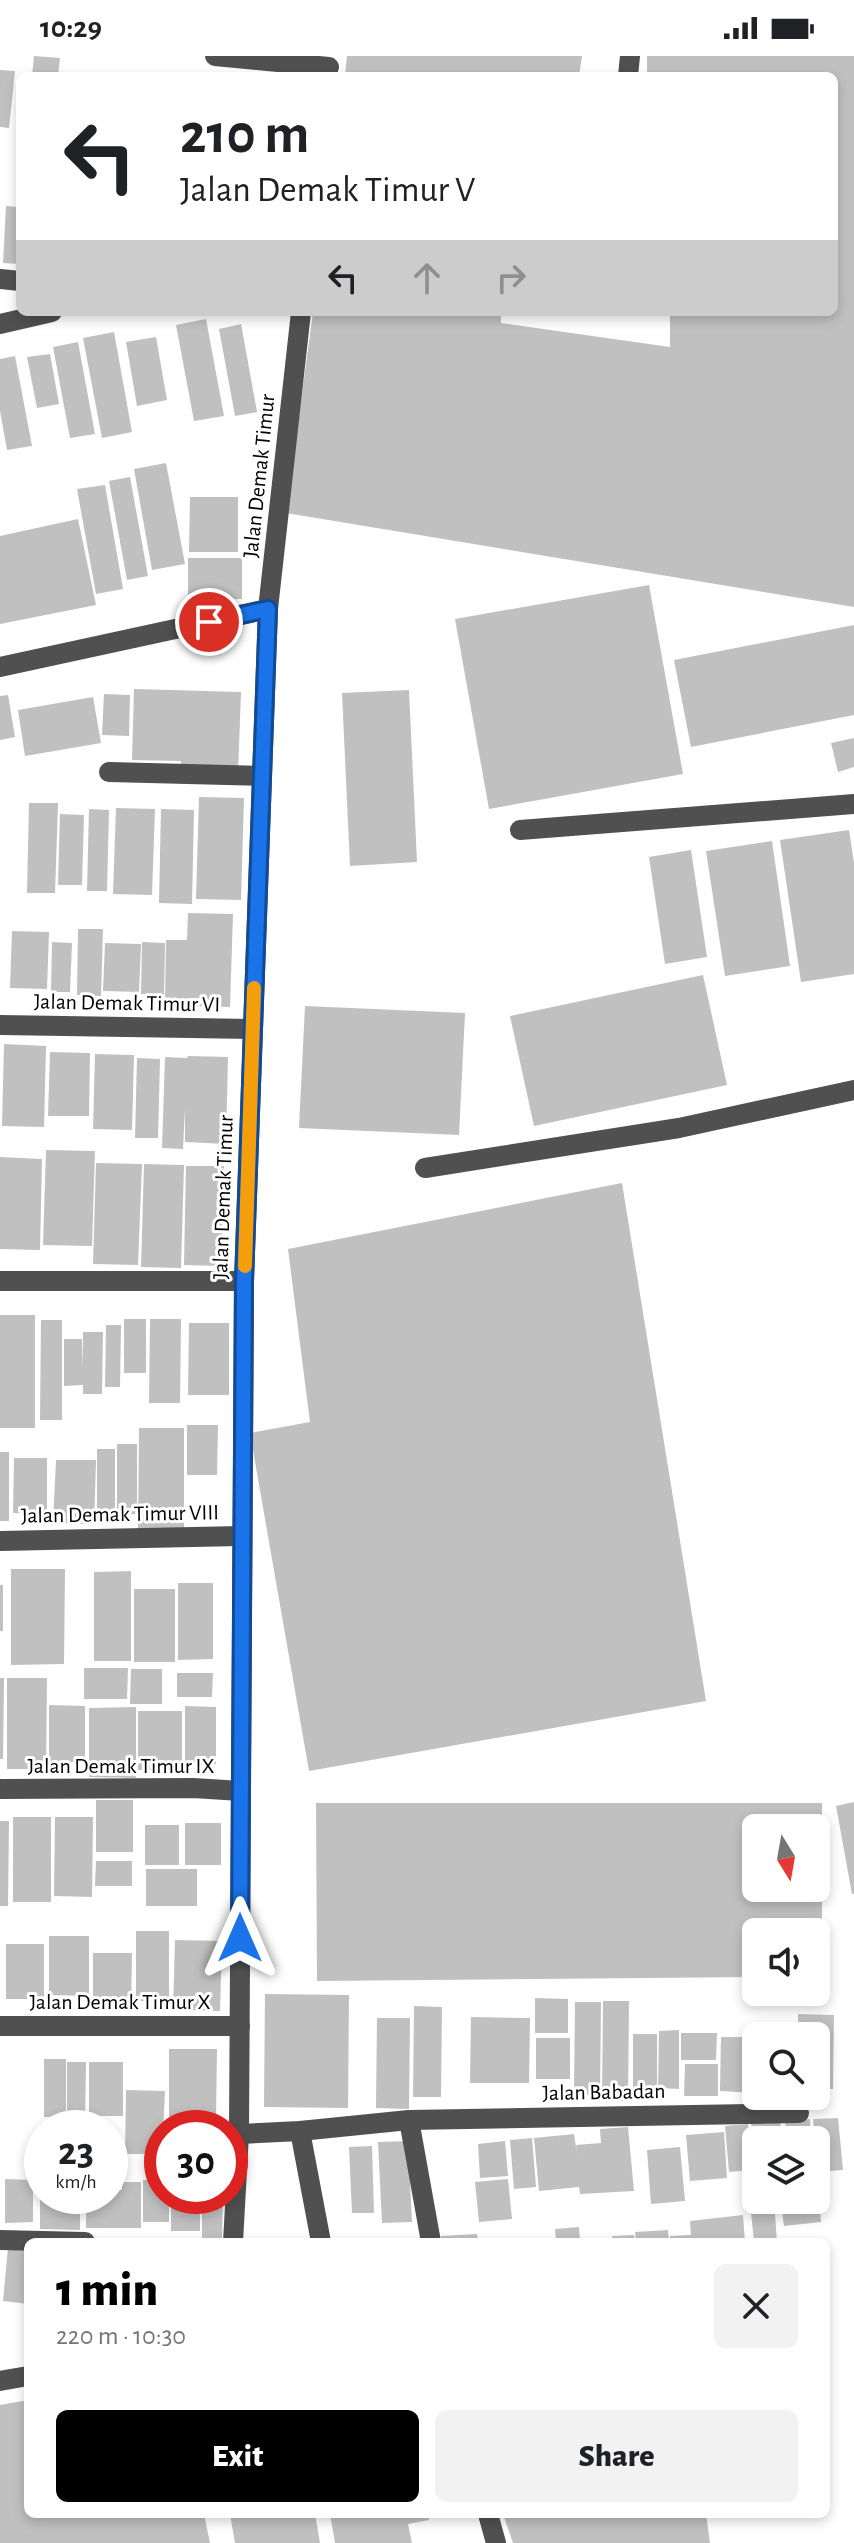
<!DOCTYPE html>
<html lang="en">
<head>
<meta charset="utf-8">
<style>
	body { margin:0; font-family:"Alegreya Sans",sans-serif; background:#f2f2f2; color:#202124; height:100vh; display:flex; flex-direction:column; font-size:30px; white-space:nowrap }
	* { box-sizing:border-box; margin:0 }
	p { font-size:26px; color:#757577 }
	.icon { flex:none; width:44px; height:44px; fill:none; stroke:currentColor; stroke-width:2; stroke-linecap:round; stroke-linejoin:round }
	.map { position:relative; flex:1; overflow:hidden }
	.drawer { position:absolute; left:24px; top:2182px; width:806px; height:280px; display:flex; flex-direction:column; background:#fff; border-radius:12px; box-shadow:0 4px 12px #0003 }
	.drawer>* { flex:none }
	.banner { position:absolute; left:16px; top:16px; width:822px; height:244px; border-radius:12px; box-shadow:0 4px 12px #0003; background:#fff; color:#202124; overflow:hidden }
	.needle { width:52px; rotate:169deg }
	.tools { position:absolute; left:742px; top:1758px; display:grid; gap:16px }
	.tools a { display:grid; place-items:center; width:88px; height:88px; border-radius:12px; background:#fff; box-shadow:0 4px 12px #0003; font-size:40px }
	.speed { position:absolute; left:24px; top:2054px; display:flex; gap:16px; font-size:40px; font-weight:700; text-align:center }
	.speed>* { display:grid; place-content:center; width:104px; height:104px; border-radius:50%; background:#fff; box-shadow:0 4px 12px #0003; line-height:1 }
	.speed small { font-size:20px; font-weight:400 }
	.speed .limit { border:12px solid #d22; background:#fff; color:#111 }
	.pin { position:absolute; display:grid; place-items:center; width:68px; height:68px; color:#fff; margin:-34px; border:4px solid #fff; border-radius:50%; box-shadow:0 2px 8px #0007 }
	.me { position:absolute; width:88px; margin:-44px; rotate:0deg; stroke-linejoin:round; filter:drop-shadow(0 0 6px #0008) }
	.turn { display:flex; align-items:center; gap:28px; height:168px; padding:0 32px; font-size:36px }
	.turn .icon { width:104px; height:104px; stroke-width:2.5 }
	.turn b { display:block; font-size:56px; line-height:68px }
	.lanes { display:flex; align-items:center; height:76px; padding:0 32px; background:#0003; justify-content:center; gap:40px; direction:ltr }
	.lanes .off { opacity:.35 }
	.round { display:grid; place-items:center; flex:none; width:84px; height:84px; border-radius:12px; background:#f2f2f2 }
	.overview { display:flex; align-items:center; justify-content:space-between; height:136px; padding:0 32px }
	h1 { font-size:48px; font-weight:800; line-height:60px; color:#000 }
	.button { display:flex; gap:16px; margin-top:auto; padding:16px 32px }
	.button a { flex:1; height:92px; border-radius:12px; background:#000; color:#fff; font-size:32px; font-weight:800; line-height:92px; text-align:center }
	.button a+a { background:#f2f2f2; color:#202124 }
	.status { display:flex; justify-content:space-between; align-items:center; height:56px; padding:0 40px; background:#fff; direction:ltr }
	.status svg { height:22px; fill:currentColor }
	.map>svg:first-child { display:block }
	.building { fill:#c0c0c0; fill-rule:evenodd }
	.lines { fill:none; stroke-linecap:round; stroke-linejoin:round }
	.minor { stroke:#505050; stroke-width:20 }
	.route-casing { stroke:#114b97; stroke-width:20 }
	.route { stroke:#1a73e8; stroke-width:14 }
	.slow { stroke:#f59e0b; stroke-width:14 }
	.labels { text-anchor:middle; dominant-baseline:central; stroke-width:6; stroke-linejoin:round; paint-order:stroke }
	.street-label { font-size:22px; fill:#000; stroke:#fff }
</style>
</head>
<body>
<div class="status"><b>10:29</b><svg viewBox="0 0 49 12"><path d="M0 12V9h3v3zM5 12V6h3v6zM10 12V3h3v9zM15 12V0h3v12zM26 1h20v11H26zM47 4h2v5h-2z"/></svg></div>
<div class="map">
<svg width="854" height="2487" viewBox="0 0 854 2487">
	<rect width="100%" height="100%" fill="#fff"/>
	<g class="building">
		<polygon points="34,0 60,2 58,20 32,20"/>
		<polygon points="347,0 582,0 579,20 345,20"/>
		<polygon points="647,0 854,0 854,551 286,457 313,256 501,256 501,267 670,291 670,256 834,256 834,20 647,20"/>
		<polygon points="0,14 15,15 9,72 0,71"/>
		<polygon points="6,150 20,151 20,208 3,207"/>
		<polygon points="206,263 224,360 194,365 176,269"/>
		<polygon points="241,268 257,356 235,360 219,273"/>
		<polygon points="114,276 132,376 102,382 83,282"/>
		<polygon points="156,281 167,344 137,350 126,286"/>
		<polygon points="78,286 95,378 70,382 53,291"/>
		<polygon points="50,298 59,348 37,352 27,301"/>
		<polygon points="15,300 32,390 7,394 0,355 0,303"/>
		<polygon points="166,407 185,508 152,514 134,413"/>
		<polygon points="130,421 148,520 127,524 109,425"/>
		<polygon points="105,429 123,533 96,538 77,433"/>
		<polygon points="190,441 238,441 238,496 189,496"/>
		<polygon points="78,463 96,549 0,568 0,480"/>
		<polygon points="188,502 242,502 242,543 188,544"/>
		<polygon points="649,529 683,718 489,753 455,563"/>
		<polygon points="854,569 854,659 691,691 674,604"/>
		<polygon points="134,633 241,636 238,718 181,717 181,705 132,704"/>
		<polygon points="409,634 417,806 350,810 342,637"/>
		<polygon points="104,638 130,639 129,680 102,679"/>
		<polygon points="8,639 15,681 0,684 0,640"/>
		<polygon points="93,641 101,687 25,700 18,654"/>
		<polygon points="854,682 854,711 838,716 831,687"/>
		<polygon points="199,741 244,742 241,844 196,843"/>
		<polygon points="29,747 58,747 55,837 27,837"/>
		<polygon points="116,752 155,753 152,839 113,838"/>
		<polygon points="89,753 109,754 107,835 87,835"/>
		<polygon points="161,753 194,754 192,848 159,847"/>
		<polygon points="60,758 84,759 82,829 58,829"/>
		<polygon points="849,774 854,807 854,918 801,926 780,784"/>
		<polygon points="772,785 790,910 725,920 706,795"/>
		<polygon points="691,794 707,901 665,908 649,801"/>
		<polygon points="188,857 233,858 230,951 185,950 185,945 165,944 166,884 187,884"/>
		<polygon points="78,873 103,873 101,940 77,939"/>
		<polygon points="12,875 49,876 47,933 10,932"/>
		<polygon points="52,886 72,887 70,936 51,936"/>
		<polygon points="142,886 165,887 164,939 141,938"/>
		<polygon points="105,887 141,888 139,936 103,935"/>
		<polygon points="703,919 727,1029 534,1070 510,960"/>
		<polygon points="305,950 465,957 459,1079 299,1072"/>
		<polygon points="4,988 46,990 44,1071 2,1070"/>
		<polygon points="50,996 90,997 89,1060 48,1060"/>
		<polygon points="95,998 134,999 132,1074 93,1073"/>
		<polygon points="188,1000 228,1001 226,1088 185,1086 185,1052 183,1093 162,1092 165,1001 187,1002"/>
		<polygon points="137,1002 160,1003 158,1082 135,1082"/>
		<polygon points="46,1094 95,1095 92,1190 43,1189"/>
		<polygon points="0,1101 42,1103 40,1194 0,1193"/>
		<polygon points="96,1107 142,1108 138,1209 93,1208"/>
		<polygon points="144,1108 184,1109 181,1212 141,1211"/>
		<polygon points="186,1110 224,1110 221,1210 184,1209"/>
		<polygon points="622,1127 706,1645 309,1715 250,1377 310,1366 288,1193"/>
		<rect x="0" y="1259" width="35" height="113"/>
		<rect x="124" y="1263" width="22" height="54"/>
		<polygon points="150,1263 181,1263 180,1347 149,1347"/>
		<polygon points="41,1264 62,1264 62,1364 40,1364"/>
		<polygon points="189,1267 229,1267 229,1339 188,1339"/>
		<polygon points="106,1269 121,1269 120,1331 105,1331"/>
		<polygon points="83,1276 103,1276 102,1338 83,1338 83,1329 64,1330 64,1283 82,1283 83,1312"/>
		<polygon points="187,1369 218,1369 217,1419 187,1419"/>
		<polygon points="139,1372 184,1372 184,1476 138,1475"/>
		<rect x="117" y="1388" width="20" height="70"/>
		<rect x="97" y="1393" width="18" height="61"/>
		<rect x="0" y="1396" width="9" height="69"/>
		<polygon points="14,1402 47,1402 47,1458 13,1457"/>
		<polygon points="56,1404 96,1404 94,1468 53,1467"/>
		<polygon points="11,1513 65,1513 64,1608 11,1609"/>
		<polygon points="131,1515 131,1605 94,1605 94,1516"/>
		<polygon points="178,1527 213,1527 213,1603 178,1604"/>
		<rect x="0" y="1529" width="3" height="46"/>
		<rect x="134" y="1533" width="41" height="73"/>
		<polygon points="84,1612 128,1612 127,1643 84,1643"/>
		<polygon points="131,1613 162,1613 162,1648 130,1648"/>
		<polygon points="177,1617 213,1617 212,1641 177,1641"/>
		<polygon points="0,1622 4,1622 3,1703 0,1703"/>
		<polygon points="7,1622 47,1622 46,1713 7,1713"/>
		<polygon points="49,1649 85,1650 85,1706 49,1706"/>
		<polygon points="185,1650 216,1651 216,1708 185,1708"/>
		<polygon points="136,1651 136,1722 89,1721 89,1652"/>
		<rect x="138" y="1655" width="44" height="59"/>
		<rect x="96" y="1744" width="37" height="52"/>
		<polygon points="854,1746 854,1838 852,1838 836,1750"/>
		<path d="M316,1747H822V1920H816V1876H756V1921L317,1925ZM756,1772H816V1832H756Z"/>
		<rect x="13" y="1761" width="38" height="85"/>
		<polygon points="55,1761 93,1761 92,1841 54,1840"/>
		<polygon points="0,1765 9,1765 8,1850 0,1850"/>
		<rect x="185" y="1767" width="36" height="42"/>
		<rect x="145" y="1769" width="34" height="40"/>
		<polygon points="96,1805 132,1805 132,1830 95,1830"/>
		<rect x="146" y="1813" width="51" height="37"/>
		<rect x="136" y="1875" width="33" height="70"/>
		<polygon points="49,1880 89,1880 89,1940 49,1939"/>
		<polygon points="175,1884 222,1885 220,1955 173,1954"/>
		<rect x="6" y="1888" width="38" height="55"/>
		<polygon points="93,1897 132,1897 131,1953 93,1953"/>
		<polygon points="265,1938 349,1939 348,2052 264,2051"/>
		<polygon points="535,1942 568,1943 568,1977 535,1977"/>
		<polygon points="603,1945 629,1945 628,2045 602,2044"/>
		<polygon points="575,1946 601,1946 600,2039 574,2039"/>
		<polygon points="414,1950 442,1951 441,2041 413,2041"/>
		<polygon points="798,1958 834,1959 833,2033 816,2033 816,1980 798,1980"/>
		<polygon points="471,1961 530,1962 529,2027 470,2027"/>
		<polygon points="377,1962 410,1962 409,2053 376,2052"/>
		<polygon points="679,1974 679,2033 658,2032 659,1975"/>
		<polygon points="681,1977 717,1977 716,2004 681,2004"/>
		<rect x="633" y="1978" width="24" height="60"/>
		<polygon points="721,1981 756,1981 756,2037 720,2035"/>
		<rect x="536" y="1982" width="34" height="41"/>
		<polygon points="169,1993 217,1993 216,2061 169,2061"/>
		<rect x="44" y="2003" width="22" height="58"/>
		<polygon points="67,2006 86,2006 85,2068 67,2068"/>
		<rect x="89" y="2006" width="34" height="54"/>
		<polygon points="685,2008 718,2008 718,2040 684,2040"/>
		<polygon points="126,2034 165,2035 162,2098 125,2098"/>
		<polygon points="780,2062 782,2084 756,2084 756,2098 754,2098 751,2065"/>
		<polygon points="838,2062 843,2114 818,2116 813,2063"/>
		<polygon points="810,2063 811,2084 787,2084 785,2065"/>
		<polygon points="168,2064 203,2065 203,2072 168,2072"/>
		<polygon points="748,2068 752,2114 729,2116 725,2070"/>
		<polygon points="628,2071 634,2135 580,2138 579,2131 539,2135 534,2082 574,2078 577,2098 576,2089 601,2087 600,2073"/>
		<polygon points="724,2076 727,2122 690,2125 686,2079"/>
		<polygon points="532,2082 536,2131 514,2133 510,2084"/>
		<polygon points="408,2085 412,2166 382,2167 378,2086"/>
		<polygon points="505,2085 508,2120 480,2122 478,2088"/>
		<polygon points="372,2090 374,2157 352,2157 349,2091"/>
		<polygon points="680,2091 685,2145 651,2148 647,2094"/>
		<polygon points="5,2123 33,2124 33,2166 5,2167"/>
		<polygon points="508,2123 512,2163 479,2166 475,2126"/>
		<polygon points="143,2124 162,2124 162,2140 169,2140 169,2166 143,2166"/>
		<polygon points="122,2126 141,2126 141,2172 86,2172 86,2140 110,2140 110,2134 122,2134"/>
		<polygon points="40,2140 80,2140 80,2174 40,2173"/>
		<rect x="171" y="2140" width="29" height="35"/>
		<polygon points="202,2140 223,2140 222,2183 202,2182"/>
		<polygon points="774,2145 777,2186 754,2186 750,2146"/>
		<polygon points="820,2153 821,2166 784,2170 782,2156"/>
		<polygon points="743,2159 745,2186 670,2186 670,2180 691,2179 690,2165"/>
		<polygon points="579,2171 580,2186 556,2186 555,2173"/>
		<polygon points="668,2174 669,2186 636,2186 635,2176"/>
		<polygon points="477,2178 478,2186 441,2186 441,2180"/>
		<polygon points="634,2179 635,2186 613,2186 612,2180"/>
		<polygon points="8,2192 28,2193 28,2248 3,2245"/>
		<polygon points="28,2344 28,2458 204,2458 210,2487 0,2487 0,2349"/>
		<polygon points="230,2458 315,2458 320,2487 235,2487"/>
		<polygon points="330,2458 428,2458 429,2464 408,2468 412,2487 335,2487"/>
		<polygon points="503,2458 706,2458 710,2487 513,2487"/>
	</g>
	<g class="lines">
		<g class="minor">
			<polyline points="215,0 329,11"/>
			<polyline points="628,20 630,0"/>
			<polyline points="0,223 20,225"/>
			<polyline points="0,268 52,256"/>
			<polyline points="0,611 268,553"/>
			<polyline points="109,716 262,720"/>
			<polyline points="520,774 854,748"/>
			<polyline points="0,969 253,973"/>
			<polyline points="425,1112 679,1072 854,1034"/>
			<polyline points="0,1225 244,1225"/>
			<polyline points="0,1485 241,1480"/>
			<polyline points="0,1733 193,1732 241,1735"/>
			<polyline points="0,1970 240,1970"/>
			<polyline points="409,2064 431,2186"/>
			<polyline points="300,2075 321,2186"/>
			<polyline points="239,2078 300,2075 409,2064 799,2057"/>
			<polyline points="0,2184 85,2186"/>
			<polyline points="233,2186 239,2078 244,1225 268,553 301,256"/>
			<polyline points="0,2325 28,2320"/>
			<polyline points="488,2458 496,2487"/>
		</g>
	</g>
	<g class="lines">
		<g class="route-casing">
			<polyline id="route" points="209,566 268,553 244,1225 240,1882"/>
		</g>
		<use href="#route" class="route"/>
		<polyline class="slow" points="245,1210 254,932"/>
	</g>
	<g class="labels">
		<g class="street-label">
			<text transform="translate(259 420) rotate(-84)">Jalan Demak Timur</text>
			<text transform="translate(127 947) rotate(1)">Jalan Demak Timur VI</text>
			<text transform="translate(223 1141) rotate(-88)">Jalan Demak Timur</text>
			<text transform="translate(120 1458) rotate(-1)">Jalan Demak Timur VIII</text>
			<text x="121" y="1710">Jalan Demak Timur IX</text>
			<text x="120" y="1946">Jalan Demak Timur X</text>
			<text transform="translate(604 2036) rotate(-1)">Jalan Babadan</text>
		</g>
	</g>
</svg>
<div class="tools">
<a><svg class="needle" viewBox="-14 -14 28 28"><path d="M0-13l5 13h-10z" fill="#e53935"/><path d="M0 13l5-13h-10z" fill="#757577"/></svg></a>
<a><svg class="icon" aria-label="sound" viewBox="0 0 24 24"><path d="M4 9h4l5-4v14l-5-4H4zM17 9q2 3 0 6"/></svg></a>
<a><svg class="icon" aria-label="search" viewBox="0 0 24 24"><circle cx="10" cy="10" r="6"/><path d="M15 15l6 6"/></svg></a>
<a><svg class="icon" aria-label="layers" viewBox="0 0 24 24"><path d="M12 4l9 5-9 5-9-5zM3 14l9 5 9-5"/></svg></a>
</div>
<div class="speed"><div>23<small>km/h</small></div><div class="limit">30</div></div>
<div class="pin" style="left:209px;top:566px;background:#d93025"><svg class="icon" aria-label="arrive" viewBox="0 0 24 24"><path d="M6 21V4h12l-3 4 3 4H6"/></svg></div>
<svg class="me" style="left:240px;top:1882px" viewBox="-20 -20 40 40"><path d="M0-17L14 15 0 8-14 15z" fill="#1a73e8" stroke="#fff" stroke-width="4"/></svg>
<div class="banner">
<div class="turn"><svg class="icon" aria-label="left" viewBox="0 0 24 24"><path d="M17 20v-9H6M10 6l-5 5 5 5"/></svg><div><b>210 m</b>Jalan Demak Timur V</div></div>
<div class="lanes"><svg class="icon" aria-label="left" viewBox="0 0 24 24"><path d="M17 20v-9H6M10 6l-5 5 5 5"/></svg><svg class="icon off" aria-label="ahead" viewBox="0 0 24 24"><path d="M12 20V5M6 11l6-6 6 6"/></svg><svg class="icon off" aria-label="right" viewBox="0 0 24 24"><path d="M7 20v-9h11M14 6l5 5-5 5"/></svg></div>
</div>
<section class="drawer">
<div class="overview"><div><h1>1 min</h1><p>220 m · 10:30</p></div><a class="round"><svg class="icon" aria-label="close" viewBox="0 0 24 24"><path d="M6 6l12 12M18 6L6 18"/></svg></a></div>
<div class="button"><a>Exit</a><a>Share</a></div>
</section>
</div>
</body>
</html>
